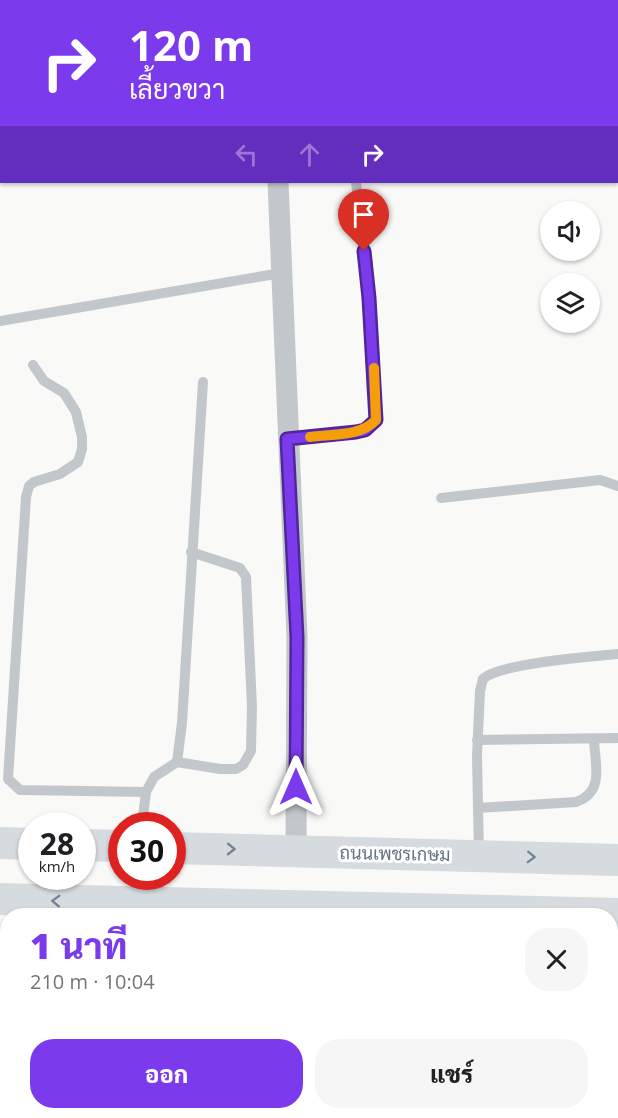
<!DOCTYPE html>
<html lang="th">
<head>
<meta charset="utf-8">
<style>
	body { margin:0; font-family:"Open Sans",Sarabun,sans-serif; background:#f6f6f6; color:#202124; height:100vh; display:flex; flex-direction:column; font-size:22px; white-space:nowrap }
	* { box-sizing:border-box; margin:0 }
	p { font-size:20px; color:#757577 }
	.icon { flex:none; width:33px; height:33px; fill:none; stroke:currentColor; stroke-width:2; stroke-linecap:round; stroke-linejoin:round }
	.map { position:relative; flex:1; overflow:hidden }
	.panel { position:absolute; left:0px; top:908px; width:618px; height:212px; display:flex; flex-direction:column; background:#fff; border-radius:24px 24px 0 0; box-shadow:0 2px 4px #0004 }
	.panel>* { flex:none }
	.banner { position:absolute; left:0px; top:0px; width:618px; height:183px; box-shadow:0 2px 4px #0004; background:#7c3aed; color:#fff; overflow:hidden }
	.buttons { position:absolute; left:540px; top:201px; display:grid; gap:12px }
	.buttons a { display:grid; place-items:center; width:60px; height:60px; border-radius:50%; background:#fff; box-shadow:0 2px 4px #0004; font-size:30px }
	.speed { position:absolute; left:18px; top:812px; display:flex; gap:12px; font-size:30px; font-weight:700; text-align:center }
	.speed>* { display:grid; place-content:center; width:78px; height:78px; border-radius:50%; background:#fff; box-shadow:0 2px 4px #0004; line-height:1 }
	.speed small { font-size:15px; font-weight:400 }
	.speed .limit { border:9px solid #d22; background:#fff; color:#111 }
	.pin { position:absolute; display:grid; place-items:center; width:51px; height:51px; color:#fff; margin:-62px -26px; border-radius:50% 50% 50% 0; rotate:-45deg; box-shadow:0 0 6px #0007 }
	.pin .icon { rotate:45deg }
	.me { position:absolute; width:66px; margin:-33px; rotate:0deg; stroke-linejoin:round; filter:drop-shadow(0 0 4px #0008) }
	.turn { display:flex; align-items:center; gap:21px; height:126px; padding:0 30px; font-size:27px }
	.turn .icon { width:78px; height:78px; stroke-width:2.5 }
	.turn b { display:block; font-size:42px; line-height:51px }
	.lanes { display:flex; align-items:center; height:57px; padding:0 30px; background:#0003; justify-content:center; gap:30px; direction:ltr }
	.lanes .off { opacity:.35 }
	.round { display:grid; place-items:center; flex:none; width:63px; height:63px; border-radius:24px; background:#f6f6f6 }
	.headline { display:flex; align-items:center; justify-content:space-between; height:102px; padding:0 30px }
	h1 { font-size:36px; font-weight:800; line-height:45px; color:#7c3aed }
	.cta { display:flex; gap:12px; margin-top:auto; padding:12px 30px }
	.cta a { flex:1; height:69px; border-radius:24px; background:#7c3aed; color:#fff; font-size:24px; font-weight:800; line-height:69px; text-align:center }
	.cta a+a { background:#f6f6f6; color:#202124 }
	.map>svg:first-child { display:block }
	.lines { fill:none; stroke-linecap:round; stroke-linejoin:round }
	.path { stroke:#babec1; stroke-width:4; stroke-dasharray:3 3; stroke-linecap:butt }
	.lane { stroke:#c2c7cb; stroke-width:10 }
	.street { stroke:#c2c7cb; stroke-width:21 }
	.primary { stroke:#d6dbdf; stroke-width:32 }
	.oneway { stroke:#748391 }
	.route-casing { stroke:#51269a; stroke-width:15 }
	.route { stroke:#7c3aed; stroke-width:10 }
	.slow { stroke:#f59e0b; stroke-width:10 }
	.labels { text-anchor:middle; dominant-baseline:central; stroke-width:6; stroke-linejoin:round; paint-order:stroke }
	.street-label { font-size:18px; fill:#637483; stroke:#fff }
</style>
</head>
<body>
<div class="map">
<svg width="618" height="1118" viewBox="0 0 618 1118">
	<rect width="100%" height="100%" fill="#f9f9f7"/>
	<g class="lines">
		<g class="path">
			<polyline points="0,934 8,934"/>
			<polyline points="613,938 613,945 618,945"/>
			<polyline points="610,954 618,955"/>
		</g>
		<g class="lane">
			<polyline points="221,0 221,2"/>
			<polyline points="31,2 41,0"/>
			<polyline points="0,7 2,6"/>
			<polyline points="0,70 2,70"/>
			<polyline points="0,321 281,273"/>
			<polyline points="33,365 44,381 64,393 76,412 82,437 82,449 78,462 60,474 34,482 29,486 26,497 8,779 20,790 146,792"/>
			<polyline points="287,439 356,432 365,430 376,420 369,298 356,182"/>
			<polyline points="441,498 600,480 618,486"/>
			<polyline points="477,740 618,738"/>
			<polyline points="177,762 220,769 236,769 243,765 251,751 252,707 246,577 240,568 191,552"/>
			<path d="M478,808L576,802C605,792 595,764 594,740"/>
			<polyline points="142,825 146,792 154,777 177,762 182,723 203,382"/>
			<path d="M479,855L477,756L480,691L483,679C500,663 591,657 618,654"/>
		</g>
		<g class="street">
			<polyline points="268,0 268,2"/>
			<polyline points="278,182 297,637 296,851"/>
			<polyline points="610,1080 618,1080"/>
			<polyline points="250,1112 250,1118"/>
			<polyline points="363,1112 363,1118"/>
			<polyline points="574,1118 574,1112"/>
		</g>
		<g class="primary">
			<polyline points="0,843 32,844"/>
			<polyline points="82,845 122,846"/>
			<polyline points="172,848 618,860"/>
			<polyline points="0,899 618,914"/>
		</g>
	</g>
	<defs><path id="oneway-chevron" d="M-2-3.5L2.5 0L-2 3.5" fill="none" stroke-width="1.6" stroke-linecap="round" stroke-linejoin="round" transform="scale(1.5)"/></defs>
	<g class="oneway">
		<use href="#oneway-chevron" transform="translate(231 849) rotate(1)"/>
		<use href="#oneway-chevron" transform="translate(531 857) rotate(2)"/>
		<use href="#oneway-chevron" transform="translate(56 901) rotate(-178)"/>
	</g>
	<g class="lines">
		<g class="route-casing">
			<polyline id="route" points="296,787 297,637 287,439 356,432 365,430 376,420 369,298 364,251"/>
		</g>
		<use href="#route" class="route"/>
		<path class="slow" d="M310,437C332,434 360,437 376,420L374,368"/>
	</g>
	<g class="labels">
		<g class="street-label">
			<text transform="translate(395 853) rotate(1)">ถนนเพชรเกษม</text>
		</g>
	</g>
</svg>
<div class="buttons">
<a><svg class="icon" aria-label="sound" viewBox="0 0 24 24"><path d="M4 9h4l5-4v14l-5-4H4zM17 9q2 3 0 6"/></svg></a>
<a><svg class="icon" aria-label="layers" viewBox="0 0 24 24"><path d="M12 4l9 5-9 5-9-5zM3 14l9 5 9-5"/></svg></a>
</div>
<div class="speed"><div>28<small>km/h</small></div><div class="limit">30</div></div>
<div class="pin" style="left:364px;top:251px;background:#d93025"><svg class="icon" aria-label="arrive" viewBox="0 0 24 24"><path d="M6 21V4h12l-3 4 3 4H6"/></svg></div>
<svg class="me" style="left:296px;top:787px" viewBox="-20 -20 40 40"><path d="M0-17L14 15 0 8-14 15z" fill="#7c3aed" stroke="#fff" stroke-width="4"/></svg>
<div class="banner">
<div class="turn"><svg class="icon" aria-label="right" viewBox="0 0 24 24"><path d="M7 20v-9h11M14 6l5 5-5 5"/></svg><div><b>120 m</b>เลี้ยวขวา</div></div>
<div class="lanes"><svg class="icon off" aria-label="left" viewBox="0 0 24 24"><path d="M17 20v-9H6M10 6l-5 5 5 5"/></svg><svg class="icon off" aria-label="ahead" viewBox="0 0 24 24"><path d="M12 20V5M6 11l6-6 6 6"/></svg><svg class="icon" aria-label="right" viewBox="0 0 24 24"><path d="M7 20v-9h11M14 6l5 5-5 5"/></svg></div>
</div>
<section class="panel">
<div class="headline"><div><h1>1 นาที</h1><p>210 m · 10:04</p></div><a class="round"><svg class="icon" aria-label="close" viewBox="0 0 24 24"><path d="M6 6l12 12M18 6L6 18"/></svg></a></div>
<div class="cta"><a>ออก</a><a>แชร์</a></div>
</section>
</div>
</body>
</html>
